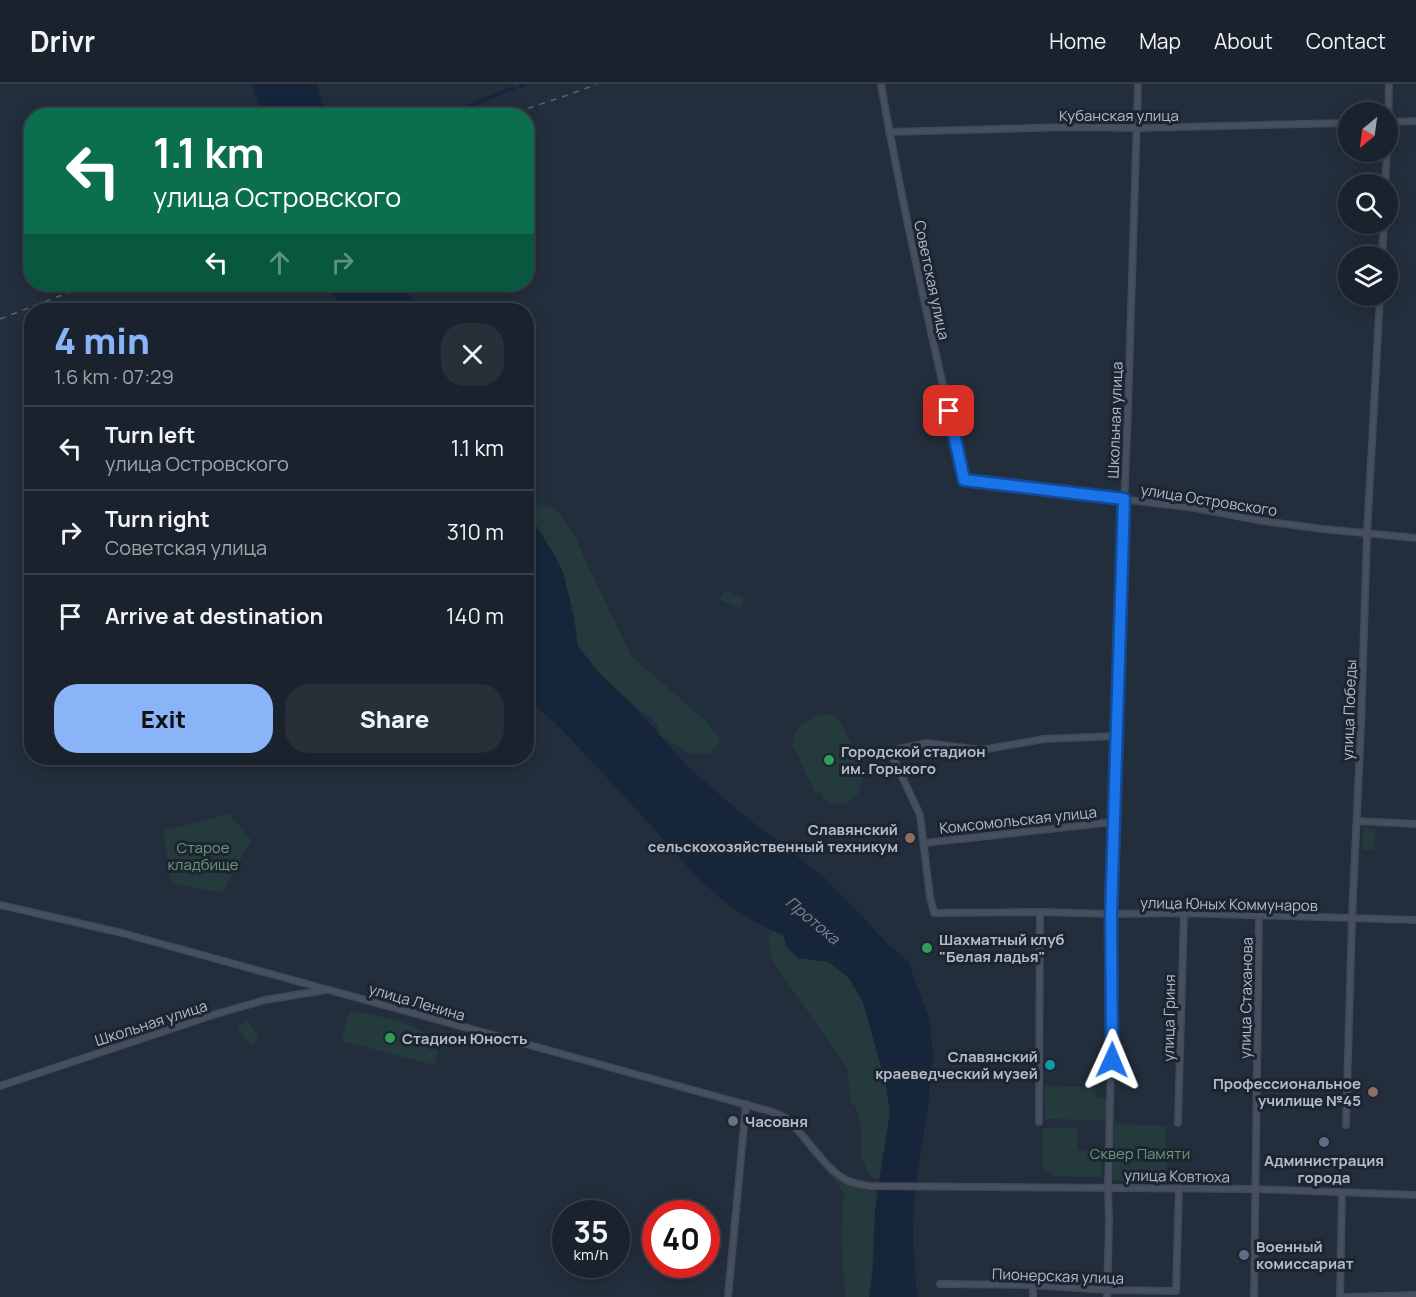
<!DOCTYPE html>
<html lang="en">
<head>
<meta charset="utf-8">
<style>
	body { margin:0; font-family:Manrope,sans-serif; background:#272f39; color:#f1f3f6; height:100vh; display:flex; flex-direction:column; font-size:22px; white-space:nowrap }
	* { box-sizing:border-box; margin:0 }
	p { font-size:20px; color:#9fa4aa }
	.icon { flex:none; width:33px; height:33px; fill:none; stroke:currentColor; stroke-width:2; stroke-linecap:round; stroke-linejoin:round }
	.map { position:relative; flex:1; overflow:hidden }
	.panel { position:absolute; left:24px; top:219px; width:510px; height:462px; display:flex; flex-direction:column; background:#1a222d; border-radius:24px; box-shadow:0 3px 15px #0003,0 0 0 2px #383f49 }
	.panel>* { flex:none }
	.banner { position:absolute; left:24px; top:24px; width:510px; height:183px; border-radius:24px; box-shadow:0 3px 15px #0003,0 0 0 2px #383f49; background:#0b6e4f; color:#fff; overflow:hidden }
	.needle { width:39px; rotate:209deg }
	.fabs { position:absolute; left:1338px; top:18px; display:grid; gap:12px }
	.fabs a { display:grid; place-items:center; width:60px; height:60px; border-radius:50%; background:#1a222d; box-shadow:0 3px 15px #0003,0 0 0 2px #383f49; font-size:30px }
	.speed { position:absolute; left:552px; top:1116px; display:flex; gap:12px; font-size:30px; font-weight:700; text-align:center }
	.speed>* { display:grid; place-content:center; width:78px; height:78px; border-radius:50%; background:#1a222d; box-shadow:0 3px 15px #0003,0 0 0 2px #383f49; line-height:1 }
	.speed small { font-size:15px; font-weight:400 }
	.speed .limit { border:9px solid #d22; background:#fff; color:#111 }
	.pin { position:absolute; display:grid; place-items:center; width:51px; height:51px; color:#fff; margin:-26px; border-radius:12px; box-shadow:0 3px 9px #0006 }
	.me { position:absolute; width:66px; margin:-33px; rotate:1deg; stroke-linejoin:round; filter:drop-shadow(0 0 4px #0008) }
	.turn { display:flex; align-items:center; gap:21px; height:126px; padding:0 30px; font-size:27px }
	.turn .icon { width:78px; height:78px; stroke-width:2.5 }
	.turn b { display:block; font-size:42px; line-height:51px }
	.lanes { display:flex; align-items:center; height:57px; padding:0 30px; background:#0003; justify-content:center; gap:30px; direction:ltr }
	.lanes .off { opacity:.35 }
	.round { display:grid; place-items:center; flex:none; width:63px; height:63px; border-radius:24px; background:#272f39 }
	.head { display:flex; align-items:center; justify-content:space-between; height:102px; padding:0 30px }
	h1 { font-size:36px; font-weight:800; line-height:45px; color:#89b4f7 }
	.action { display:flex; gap:12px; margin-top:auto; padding:12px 30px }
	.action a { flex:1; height:69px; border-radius:24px; background:#89b4f7; color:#111; font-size:24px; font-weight:800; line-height:69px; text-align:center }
	.action a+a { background:#272f39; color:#f1f3f6 }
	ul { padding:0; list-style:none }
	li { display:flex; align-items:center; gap:18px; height:84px; padding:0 30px; border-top:2px solid #383f49 }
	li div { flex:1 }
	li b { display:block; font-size:22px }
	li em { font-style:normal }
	header { display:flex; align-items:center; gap:36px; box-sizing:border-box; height:84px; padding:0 30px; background:#1a222d; border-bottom:2px solid #383f49 }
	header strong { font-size:28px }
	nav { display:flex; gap:33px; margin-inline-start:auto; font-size:21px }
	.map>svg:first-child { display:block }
	.green { fill:#253a3d }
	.water { fill:#17253a }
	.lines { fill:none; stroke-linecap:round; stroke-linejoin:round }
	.canal { stroke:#17253a; stroke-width:4 }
	.secondary-casing { stroke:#404955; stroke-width:8 }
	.secondary { stroke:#454f5f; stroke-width:5 }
	.rail { stroke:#596473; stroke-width:1.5; stroke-dasharray:6 6; stroke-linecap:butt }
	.route-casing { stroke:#114b97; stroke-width:15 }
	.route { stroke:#1a73e8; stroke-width:10 }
	.leisure-dot { fill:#2e9e5b; stroke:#1c2531; stroke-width:2 }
	.education-dot { fill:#8d6e63; stroke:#1c2531; stroke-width:2 }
	.culture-dot { fill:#0f9aa8; stroke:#1c2531; stroke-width:2 }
	.worship-dot { fill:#6b7280; stroke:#1c2531; stroke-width:2 }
	.service-dot { fill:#5c6f8a; stroke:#1c2531; stroke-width:2 }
	.labels { text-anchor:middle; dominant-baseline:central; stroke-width:6; stroke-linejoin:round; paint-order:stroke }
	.street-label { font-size:15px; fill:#b3bbc8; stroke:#1c2531 }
	.poi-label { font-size:15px; font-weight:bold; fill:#b3bbc8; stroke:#1c2531; text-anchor:start }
	.park-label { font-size:15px; fill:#6a9874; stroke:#1c2531 }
	.water-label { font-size:16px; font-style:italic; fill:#6c86a6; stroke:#1c2531 }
</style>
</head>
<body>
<header>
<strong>Drivr</strong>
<nav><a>Home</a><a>Map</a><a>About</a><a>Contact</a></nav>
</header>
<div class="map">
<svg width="1416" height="1213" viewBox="0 0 1416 1213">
	<rect width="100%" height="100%" fill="#232e3c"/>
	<g class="green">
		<polygon points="543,420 560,429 575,452 584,474 632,573 708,639 721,657 709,670 691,670 661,652 657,640 649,632 634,622 599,589 578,562 574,533 563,489 555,472 527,426 527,423"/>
		<polygon points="725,506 744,514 740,524 720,516"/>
		<path d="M819,631H831L839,635L866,692L862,694C863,718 833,731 820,708L816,710L792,660L795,649L800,641Z"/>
		<polygon points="229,730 251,756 222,809 171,799 163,747"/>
		<polygon points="1364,744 1376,745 1374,766 1362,766"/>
		<path d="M773,846L784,852L798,874L829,878L848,893L863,918L886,1000L890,1029L879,1095L871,1093L861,1073V1045L856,1023L850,1017L848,986L773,877C769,865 765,858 773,846Z"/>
		<path d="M350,926C370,931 408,937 422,947L439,952L435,981L341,957Z"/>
		<polygon points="247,937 260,953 251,961 237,945"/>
		<polygon points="1045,1002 1095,1003 1096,1014 1106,1014 1106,1036 1045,1035"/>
		<polygon points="1114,1040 1166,1042 1166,1097 1113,1096"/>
		<polygon points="1043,1044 1078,1044 1077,1066 1102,1067 1101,1093 1054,1092 1042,1084"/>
		<path d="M824,1081L845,1101L863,1106L877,1108C873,1143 874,1178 869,1213H845L841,1149L844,1108L823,1083Z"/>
	</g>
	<g class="water">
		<polygon points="252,0 317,0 326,31 261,31"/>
		<polygon points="327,200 397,200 415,218 417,226 343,226"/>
		<path d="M526,426L555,472L563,488L574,533L578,562L599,589L634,622L690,685L741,729L826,795L889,861L908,877L930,937L933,974L928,1021L914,1114L913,1155L917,1213H869L873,1186L875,1126L890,1029L886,1000L863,918L848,893L829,878L798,874L786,862L784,852C766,843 747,835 732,823C702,801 678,772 654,745C613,700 572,654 527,613Z"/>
	</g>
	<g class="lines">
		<g class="canal">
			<polyline points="521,2 526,0"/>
			<polyline points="445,32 513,4"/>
		</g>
		<g class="secondary-casing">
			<g id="secondary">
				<path d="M881,0C904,133 935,264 964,396L1195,424L1263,437L1323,445L1416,454"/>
				<polyline points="1388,38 1416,37"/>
				<polyline points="889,48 1068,43 1137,44 1348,39"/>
				<polyline points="1388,55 1389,0"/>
				<polyline points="1385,100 1387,68"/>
				<polyline points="1382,172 1384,140"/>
				<polyline points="1116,652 1044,655 981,666 927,659 890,667 920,731 930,813 934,829 1040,828 1111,830 1184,829 1416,836"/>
				<polyline points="1357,737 1416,740"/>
				<polyline points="924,759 1114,738"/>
				<path d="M0,821L122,849L773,1028L786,1034L792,1040C808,1056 828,1088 848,1097C855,1100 863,1101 871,1102L1255,1105L1416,1111"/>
				<polyline points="0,1002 216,930 265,916 326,906"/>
				<polyline points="1039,1038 1040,828"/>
				<polyline points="1178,1039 1184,829"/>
				<polyline points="1346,1041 1352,834 1361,642 1367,450 1380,212"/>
				<polyline points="940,1200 1033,1201 1107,1206 1176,1207 1179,1103"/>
				<polyline points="728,1213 746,1020"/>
				<polyline points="1033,1213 1033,1201"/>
				<polyline points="1107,1213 1109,1138 1108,1103 1112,935 1111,830 1116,652 1119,595 1119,547 1128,324 1138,0"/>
				<polyline points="1254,1213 1259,831"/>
				<polyline points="1340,1213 1342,1109"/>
				<polyline points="1345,1213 1416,1211"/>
			</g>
		</g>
		<use href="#secondary" class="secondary"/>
		<g class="rail">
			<polyline points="505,32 565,12 597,0"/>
			<polyline points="0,235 91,200"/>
		</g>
	</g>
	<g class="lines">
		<g class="route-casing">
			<polyline id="route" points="949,327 964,396 1124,415 1111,831 1112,976"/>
		</g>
		<use href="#route" class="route"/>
	</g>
	<g class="leisure-dot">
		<circle cx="829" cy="676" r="6"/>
		<circle cx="927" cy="864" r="6"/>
		<circle cx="390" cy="954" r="6"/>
	</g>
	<g class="education-dot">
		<circle cx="910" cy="754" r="6"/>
		<circle cx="1373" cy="1008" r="6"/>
	</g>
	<circle class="culture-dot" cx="1050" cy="981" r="6"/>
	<circle class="worship-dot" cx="733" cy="1037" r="6"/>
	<g class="service-dot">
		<circle cx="1324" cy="1058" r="6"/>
		<circle cx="1244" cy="1171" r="6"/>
	</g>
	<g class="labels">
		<g class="street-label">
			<text x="1119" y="31">Кубанская улица</text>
			<text transform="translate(932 196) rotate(78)">Советская улица</text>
			<text transform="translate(1115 336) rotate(-88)">Школьная улица</text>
			<text transform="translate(1209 416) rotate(9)">улица Островского</text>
			<text transform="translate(1349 626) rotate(-88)">улица Победы</text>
			<text transform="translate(1018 736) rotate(-6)">Комсомольская улица</text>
			<text transform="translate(1229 820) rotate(1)">улица Юных Коммунаров</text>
			<text transform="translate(1246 914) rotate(-89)">улица Стаханова</text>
			<text transform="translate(417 918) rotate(16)">улица Ленина</text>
			<text transform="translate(1169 934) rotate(-89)">улица Гриня</text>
			<text transform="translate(151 939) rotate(-18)">Школьная улица</text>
			<text transform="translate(1177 1092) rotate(1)">улица Ковтюха</text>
			<text transform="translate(1058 1192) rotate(2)">Пионерская улица</text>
		</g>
		<g class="poi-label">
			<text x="841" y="667">Городской cтадион<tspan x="841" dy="17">им. Горького</tspan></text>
			<text x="898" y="745" text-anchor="end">Славянский<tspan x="898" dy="17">сельскохозяйственный техникум</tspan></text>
			<text x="939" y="855">Шахматный клуб<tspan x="939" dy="17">"Белая ладья"</tspan></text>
			<text x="402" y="954">Стадион Юность</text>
			<text x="1038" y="972" text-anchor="end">Славянский<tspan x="1038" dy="17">краеведческий музей</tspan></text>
			<text x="1361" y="999" text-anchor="end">Профессиональное<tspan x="1361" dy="17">училище №45</tspan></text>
			<text x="745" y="1037">Часовня</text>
			<text x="1324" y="1076" text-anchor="middle">Администрация<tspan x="1324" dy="17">города</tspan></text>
			<text x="1256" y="1162">Военный<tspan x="1256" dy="17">комиссариат</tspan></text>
		</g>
		<g class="park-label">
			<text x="203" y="763">Старое<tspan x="203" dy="17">кладбище</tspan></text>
			<text x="1140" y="1069">Сквер Памяти</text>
		</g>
		<g class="water-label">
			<text transform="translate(813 836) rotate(40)">Протока</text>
		</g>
	</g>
</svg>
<div class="fabs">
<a><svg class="needle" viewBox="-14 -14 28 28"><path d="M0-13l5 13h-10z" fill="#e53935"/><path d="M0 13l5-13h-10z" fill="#9fa4aa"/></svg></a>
<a><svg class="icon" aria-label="search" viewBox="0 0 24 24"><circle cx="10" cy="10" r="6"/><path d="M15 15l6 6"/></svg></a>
<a><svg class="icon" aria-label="layers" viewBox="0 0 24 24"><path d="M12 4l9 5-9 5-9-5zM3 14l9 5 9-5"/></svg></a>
</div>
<div class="speed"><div>35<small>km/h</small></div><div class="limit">40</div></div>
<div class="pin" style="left:949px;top:327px;background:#d93025"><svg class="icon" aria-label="arrive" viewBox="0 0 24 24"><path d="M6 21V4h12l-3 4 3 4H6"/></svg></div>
<svg class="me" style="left:1112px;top:976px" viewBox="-20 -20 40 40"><path d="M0-17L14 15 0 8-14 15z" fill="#1a73e8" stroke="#fff" stroke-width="4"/></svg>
<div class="banner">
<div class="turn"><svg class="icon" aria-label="left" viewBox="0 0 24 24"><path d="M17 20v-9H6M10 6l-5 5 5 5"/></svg><div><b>1.1 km</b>улица Островского</div></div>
<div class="lanes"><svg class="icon" aria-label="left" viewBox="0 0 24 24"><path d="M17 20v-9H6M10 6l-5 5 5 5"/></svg><svg class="icon off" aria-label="ahead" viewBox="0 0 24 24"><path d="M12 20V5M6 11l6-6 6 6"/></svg><svg class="icon off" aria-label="right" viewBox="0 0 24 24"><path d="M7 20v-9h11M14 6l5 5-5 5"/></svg></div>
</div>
<section class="panel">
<div class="head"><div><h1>4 min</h1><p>1.6 km · 07:29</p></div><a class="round"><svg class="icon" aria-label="close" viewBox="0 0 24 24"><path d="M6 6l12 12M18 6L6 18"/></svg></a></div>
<ul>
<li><svg class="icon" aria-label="left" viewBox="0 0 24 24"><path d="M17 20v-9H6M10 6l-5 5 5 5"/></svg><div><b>Turn left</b><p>улица Островского</p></div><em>1.1 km</em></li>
<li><svg class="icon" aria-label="right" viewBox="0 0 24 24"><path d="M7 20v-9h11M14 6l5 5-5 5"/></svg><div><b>Turn right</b><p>Советская улица</p></div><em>310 m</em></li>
<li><svg class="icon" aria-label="arrive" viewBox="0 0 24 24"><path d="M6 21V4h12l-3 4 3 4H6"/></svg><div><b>Arrive at destination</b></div><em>140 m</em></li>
</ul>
<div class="action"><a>Exit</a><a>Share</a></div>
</section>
</div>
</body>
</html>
